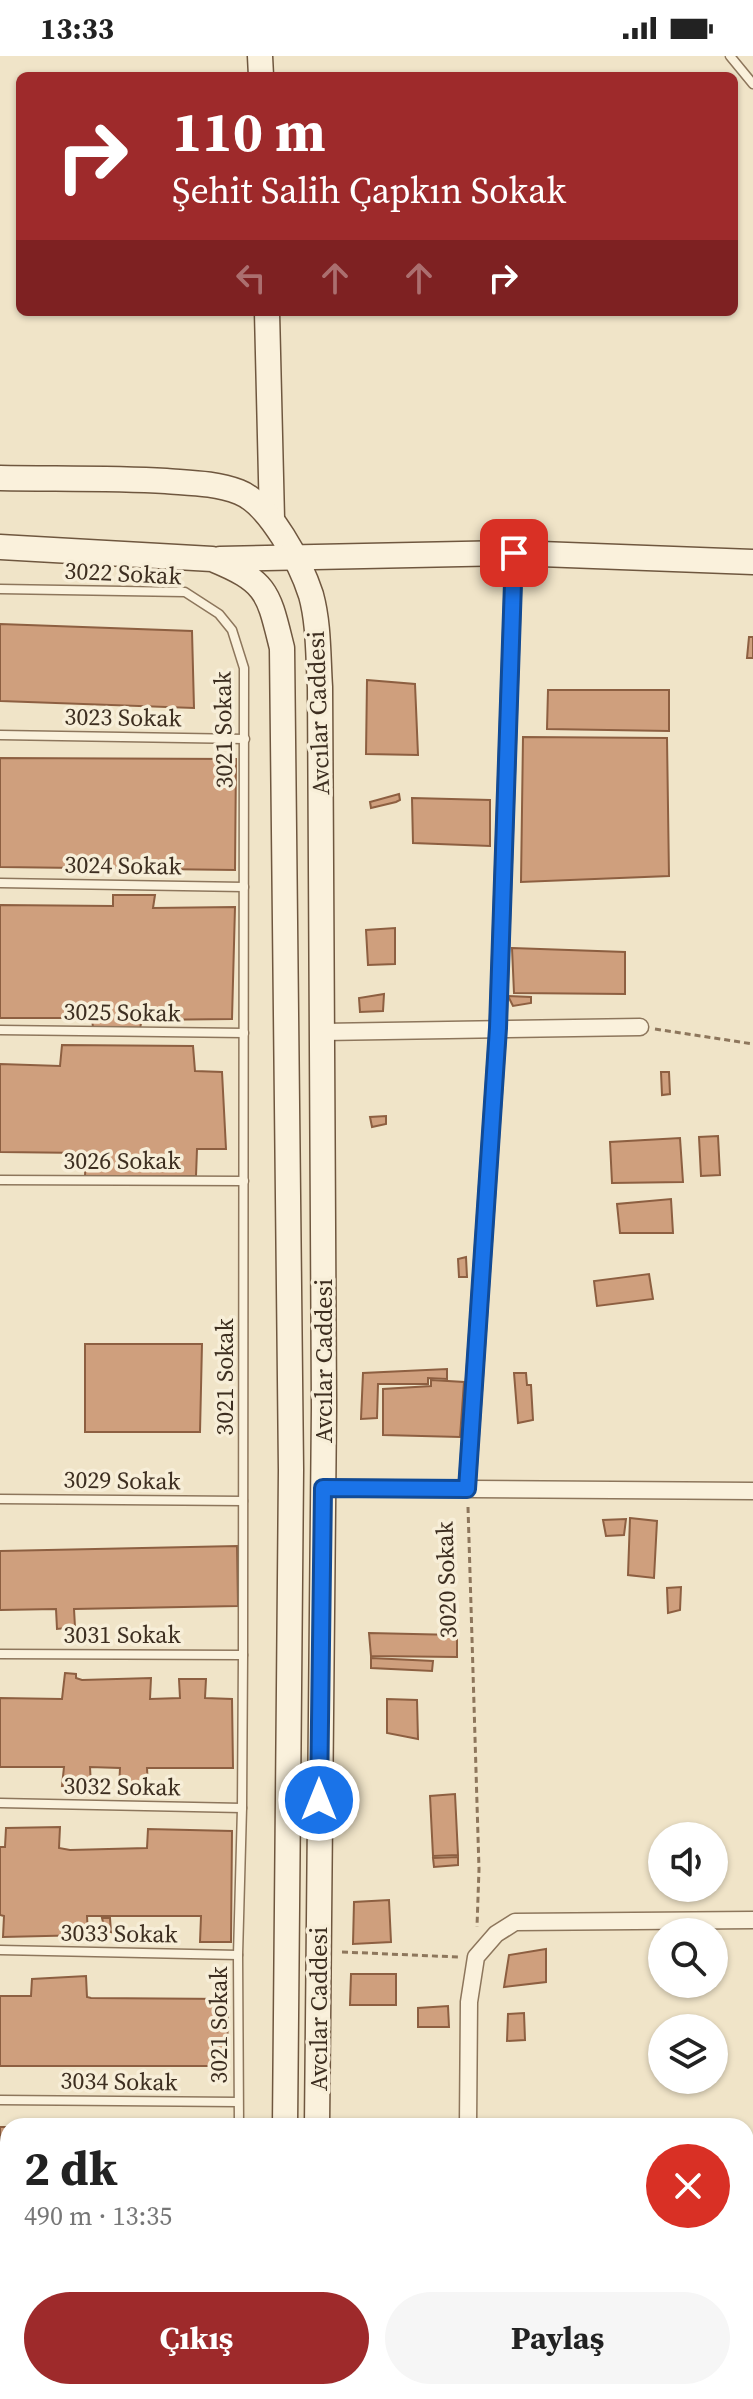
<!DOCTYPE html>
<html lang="tr">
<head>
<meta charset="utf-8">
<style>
	body { margin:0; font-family:"Source Serif 4",serif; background:#f6f6f6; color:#222; height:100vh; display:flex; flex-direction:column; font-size:30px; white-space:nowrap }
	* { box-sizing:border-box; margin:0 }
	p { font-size:26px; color:#767676 }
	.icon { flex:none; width:44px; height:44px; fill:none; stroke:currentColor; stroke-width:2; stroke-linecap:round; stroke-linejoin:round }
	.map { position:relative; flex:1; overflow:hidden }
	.sheet { position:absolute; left:0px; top:2062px; width:754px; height:282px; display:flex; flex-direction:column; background:#fff; border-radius:24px 24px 0 0; box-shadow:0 2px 6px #0004 }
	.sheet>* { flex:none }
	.top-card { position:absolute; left:16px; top:16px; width:722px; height:244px; border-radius:12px; box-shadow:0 2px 6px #0004; background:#9e2a2b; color:#fff; overflow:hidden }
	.controls { position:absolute; left:648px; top:1766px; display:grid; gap:16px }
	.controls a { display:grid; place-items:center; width:80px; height:80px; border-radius:50%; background:#fff; box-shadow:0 2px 6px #0004; font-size:40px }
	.pin { position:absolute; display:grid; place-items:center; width:68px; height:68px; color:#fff; margin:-34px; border-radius:16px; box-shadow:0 4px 12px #0006 }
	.me { position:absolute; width:88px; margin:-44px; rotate:0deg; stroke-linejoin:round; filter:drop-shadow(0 0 6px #0008) }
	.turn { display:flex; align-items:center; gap:28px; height:168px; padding:0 24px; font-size:36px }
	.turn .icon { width:104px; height:104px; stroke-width:2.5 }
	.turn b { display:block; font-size:56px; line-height:68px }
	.lanes { display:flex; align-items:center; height:76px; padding:0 24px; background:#0003; justify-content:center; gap:40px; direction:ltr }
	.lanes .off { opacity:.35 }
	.round { display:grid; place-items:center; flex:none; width:84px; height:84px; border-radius:42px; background:#f6f6f6 }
	.headline { display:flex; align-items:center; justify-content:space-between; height:136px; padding:0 24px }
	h1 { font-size:48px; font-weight:700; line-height:60px }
	.action { display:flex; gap:16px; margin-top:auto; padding:16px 24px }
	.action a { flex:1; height:92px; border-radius:48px; background:#9e2a2b; color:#fff; font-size:32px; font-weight:700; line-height:92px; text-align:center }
	.action a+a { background:#f6f6f6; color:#222 }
	.status { display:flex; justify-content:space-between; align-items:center; height:56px; padding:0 40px; background:#fff; direction:ltr }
	.status svg { height:22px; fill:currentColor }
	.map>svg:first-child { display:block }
	.building { fill:#cf9f7d; stroke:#8d5f41; stroke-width:2 }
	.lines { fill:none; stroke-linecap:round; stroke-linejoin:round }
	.service-casing { stroke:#8d765c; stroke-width:11 }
	.minor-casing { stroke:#8d765c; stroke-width:19 }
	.secondary-casing { stroke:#6f573f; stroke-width:27 }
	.path { stroke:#8d765c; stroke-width:3; stroke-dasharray:6 4; stroke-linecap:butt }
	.service { stroke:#faf1dc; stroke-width:8 }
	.minor { stroke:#faf1dc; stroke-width:16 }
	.secondary { stroke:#faf1dc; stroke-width:24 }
	.route-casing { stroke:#114b97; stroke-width:20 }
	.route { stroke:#1a73e8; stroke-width:14 }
	.labels { text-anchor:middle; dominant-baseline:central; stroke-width:7; stroke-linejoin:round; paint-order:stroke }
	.street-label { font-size:24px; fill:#3d2e20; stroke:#f7eed8 }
</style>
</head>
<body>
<div class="status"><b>13:33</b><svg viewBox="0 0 49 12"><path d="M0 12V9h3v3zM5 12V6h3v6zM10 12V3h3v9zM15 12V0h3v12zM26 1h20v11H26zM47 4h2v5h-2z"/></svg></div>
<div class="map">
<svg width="753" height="2343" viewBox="0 0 753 2343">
	<rect width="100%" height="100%" fill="#f0e4c8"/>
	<g class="building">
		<polygon points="0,568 192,575 194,652 0,645"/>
		<polygon points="749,581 753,581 753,602 747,602"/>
		<polygon points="367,624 415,628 418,699 366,698"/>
		<polygon points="548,634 669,634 669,675 547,673"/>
		<polygon points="523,681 667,682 669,820 521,826"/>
		<polygon points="0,702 236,703 235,814 0,811"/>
		<polygon points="399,738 400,744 396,746 371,752 370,746"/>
		<polygon points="412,742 490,744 490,790 413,787"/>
		<polygon points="113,839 155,839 153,852 235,851 232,963 142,964 140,972 93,972 92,962 0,962 0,849 113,850"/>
		<polygon points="395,872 395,908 368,909 366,874"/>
		<polygon points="512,892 625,896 625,938 514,937"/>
		<polygon points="384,938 383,955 360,956 359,942"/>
		<polygon points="508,940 531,941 531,947 513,950"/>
		<polygon points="62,989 193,990 195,1015 222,1016 226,1093 197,1093 196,1120 85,1120 86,1097 0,1096 0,1008 60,1010"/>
		<polygon points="661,1016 669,1016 670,1038 662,1039"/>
		<polygon points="386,1060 386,1068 372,1071 370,1061"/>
		<polygon points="718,1080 720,1119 701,1120 699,1081"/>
		<polygon points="680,1082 683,1126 612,1127 610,1086"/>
		<polygon points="671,1143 673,1177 620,1177 617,1148"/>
		<polygon points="466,1201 467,1221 459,1221 458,1203"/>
		<polygon points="649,1218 653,1243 597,1250 594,1225"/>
		<polygon points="85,1288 202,1288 200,1376 85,1376"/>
		<polygon points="447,1313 447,1323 428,1322 428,1328 378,1328 377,1362 361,1363 363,1317"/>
		<polygon points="514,1317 526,1317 527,1329 531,1329 533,1364 518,1367"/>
		<polygon points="431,1324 464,1326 460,1381 383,1379 383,1333 431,1330"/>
		<polygon points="630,1462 657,1465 654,1522 628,1519"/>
		<polygon points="626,1463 624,1479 606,1480 603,1464"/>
		<polygon points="237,1490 238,1550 74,1553 75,1571 57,1573 56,1553 0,1554 0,1495"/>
		<polygon points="681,1531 680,1554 668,1557 667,1532"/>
		<polygon points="369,1577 457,1579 457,1601 371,1600"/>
		<polygon points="371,1602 433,1605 432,1615 371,1612"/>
		<polygon points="65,1617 76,1618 76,1622 82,1624 151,1622 150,1643 180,1642 179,1623 206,1623 205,1642 232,1643 233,1712 147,1712 148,1731 119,1733 120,1712 90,1711 91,1730 78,1731 62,1730 64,1711 0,1711 0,1642 62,1643"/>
		<polygon points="387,1643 417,1644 418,1683 387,1677"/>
		<polygon points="455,1738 458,1799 433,1800 430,1740"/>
		<polygon points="60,1771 59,1792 70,1794 147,1792 148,1773 232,1775 231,1886 200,1886 201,1860 87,1860 88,1879 3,1881 4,1860 0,1859 0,1791 5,1791 6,1772"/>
		<polygon points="458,1801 458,1809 434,1811 433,1802"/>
		<polygon points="389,1844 391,1886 353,1888 354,1846"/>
		<polygon points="102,1862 110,1862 111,1876 105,1874"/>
		<polygon points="546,1893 546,1926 504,1931 509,1899"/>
		<polygon points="351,1918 396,1918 396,1949 350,1949"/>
		<polygon points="86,1920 87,1941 91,1942 228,1943 227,2010 0,2010 0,1940 31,1940 32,1923"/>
		<polygon points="448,1950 449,1971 418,1971 418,1952"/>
		<polygon points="524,1957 525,1984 507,1985 508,1958"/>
		<rect x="0" y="2071" width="8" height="88"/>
		<rect x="0" y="2218" width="8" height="89"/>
		<polygon points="692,2336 711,2336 711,2339 692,2340"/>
	</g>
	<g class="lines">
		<g class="service-casing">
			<g id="service">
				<polyline points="730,0 753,28"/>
				<polyline points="0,533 185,536 219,558 232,574 244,612 243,1599 242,1752 238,1899 239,2070"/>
				<polyline points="0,679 245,683"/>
				<polyline points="0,827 244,831"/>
				<polyline points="0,974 244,977"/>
				<polyline points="0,1124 244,1125"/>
				<polyline points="0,1443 243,1445"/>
				<polyline points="0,1598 243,1599"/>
				<polyline points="0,1747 242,1752"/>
				<polyline points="0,1894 238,1899"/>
				<polyline points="0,2044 238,2046"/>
				<polyline points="0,2194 8,2194"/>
				<polyline points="0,2335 8,2335"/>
				<polyline points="53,2336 236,2338 236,2336"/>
			</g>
		</g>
		<g class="minor-casing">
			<g id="minor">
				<polyline points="323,976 640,971"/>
				<polyline points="323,1432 753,1435"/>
				<polyline points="467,1433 498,972 514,497"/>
				<polyline points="468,2070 469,1946 476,1901 496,1878 515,1866 753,1864"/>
				<polyline points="468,2343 468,2336"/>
			</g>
		</g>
		<g class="secondary-casing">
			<g id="secondary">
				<polyline points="260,0 261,20"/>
				<polyline points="267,256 272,463"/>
				<path d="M0,422C55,423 111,422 166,425C191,427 215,427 239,436C270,448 301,508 311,539C319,568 318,601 320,631L324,1351L317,2070"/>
				<path d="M0,491L212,503C268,526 268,536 282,592L291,1414L285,2070"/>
				<polyline points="220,503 514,497 753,506"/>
				<polyline points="282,2343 282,2336"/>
				<polyline points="320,2343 320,2336"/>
			</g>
		</g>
		<g class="path">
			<polyline points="655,973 753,988"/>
			<polyline points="468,1451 479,1813 477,1871"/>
			<polyline points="342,1896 458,1901"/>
		</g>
		<use href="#service" class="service"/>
		<use href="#minor" class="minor"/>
		<use href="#secondary" class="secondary"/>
	</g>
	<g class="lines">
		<g class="route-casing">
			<polyline id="route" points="319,1744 323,1432 467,1433 498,972 514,497"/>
		</g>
		<use href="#route" class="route"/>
	</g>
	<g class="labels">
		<g class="street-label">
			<text transform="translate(123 517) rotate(3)">3022 Sokak</text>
			<text transform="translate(318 657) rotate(-92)">Avcılar Caddesi</text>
			<text transform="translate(123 661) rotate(1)">3023 Sokak</text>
			<text transform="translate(223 674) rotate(-91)">3021 Sokak</text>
			<text transform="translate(123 809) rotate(1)">3024 Sokak</text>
			<text transform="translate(122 956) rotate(1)">3025 Sokak</text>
			<text x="122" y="1104">3026 Sokak</text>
			<text transform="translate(323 1305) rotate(-90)">Avcılar Caddesi</text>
			<text transform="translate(224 1321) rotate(-90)">3021 Sokak</text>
			<text transform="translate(122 1424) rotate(1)">3029 Sokak</text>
			<text transform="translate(446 1524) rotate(-92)">3020 Sokak</text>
			<text x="122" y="1578">3031 Sokak</text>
			<text transform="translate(122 1730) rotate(1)">3032 Sokak</text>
			<text transform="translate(119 1877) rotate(1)">3033 Sokak</text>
			<text transform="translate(318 1953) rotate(-90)">Avcılar Caddesi</text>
			<text transform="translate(218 1969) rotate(-90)">3021 Sokak</text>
			<text transform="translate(119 2025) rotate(1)">3034 Sokak</text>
		</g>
	</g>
</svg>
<div class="controls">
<a><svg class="icon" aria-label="sound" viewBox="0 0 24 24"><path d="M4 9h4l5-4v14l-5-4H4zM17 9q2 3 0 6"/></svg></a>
<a><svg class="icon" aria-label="search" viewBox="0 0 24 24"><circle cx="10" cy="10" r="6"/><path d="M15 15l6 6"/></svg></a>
<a><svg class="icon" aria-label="layers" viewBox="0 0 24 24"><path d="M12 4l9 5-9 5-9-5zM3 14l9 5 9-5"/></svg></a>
</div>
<div class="pin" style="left:514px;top:497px;background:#d93025"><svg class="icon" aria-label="arrive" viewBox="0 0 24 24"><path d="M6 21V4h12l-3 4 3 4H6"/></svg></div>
<svg class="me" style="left:319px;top:1744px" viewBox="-20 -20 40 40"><circle r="17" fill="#1a73e8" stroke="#fff" stroke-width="3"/><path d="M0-11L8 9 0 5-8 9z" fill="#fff"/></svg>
<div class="top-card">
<div class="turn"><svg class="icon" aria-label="right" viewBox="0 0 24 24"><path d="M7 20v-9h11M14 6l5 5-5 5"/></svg><div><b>110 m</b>Şehit Salih Çapkın Sokak</div></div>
<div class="lanes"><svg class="icon off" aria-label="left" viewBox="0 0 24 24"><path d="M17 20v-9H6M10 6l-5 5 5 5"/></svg><svg class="icon off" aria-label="ahead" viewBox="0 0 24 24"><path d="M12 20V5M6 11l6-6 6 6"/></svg><svg class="icon off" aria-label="ahead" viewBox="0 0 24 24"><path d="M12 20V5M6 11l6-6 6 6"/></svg><svg class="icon" aria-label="right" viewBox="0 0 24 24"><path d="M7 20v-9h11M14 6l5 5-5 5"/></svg></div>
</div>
<section class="sheet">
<div class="headline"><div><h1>2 dk</h1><p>490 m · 13:35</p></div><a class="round" style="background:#d93025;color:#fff"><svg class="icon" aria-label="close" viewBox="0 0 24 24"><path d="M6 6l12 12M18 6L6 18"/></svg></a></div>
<div class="action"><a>Çıkış</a><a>Paylaş</a></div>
</section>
</div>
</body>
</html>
